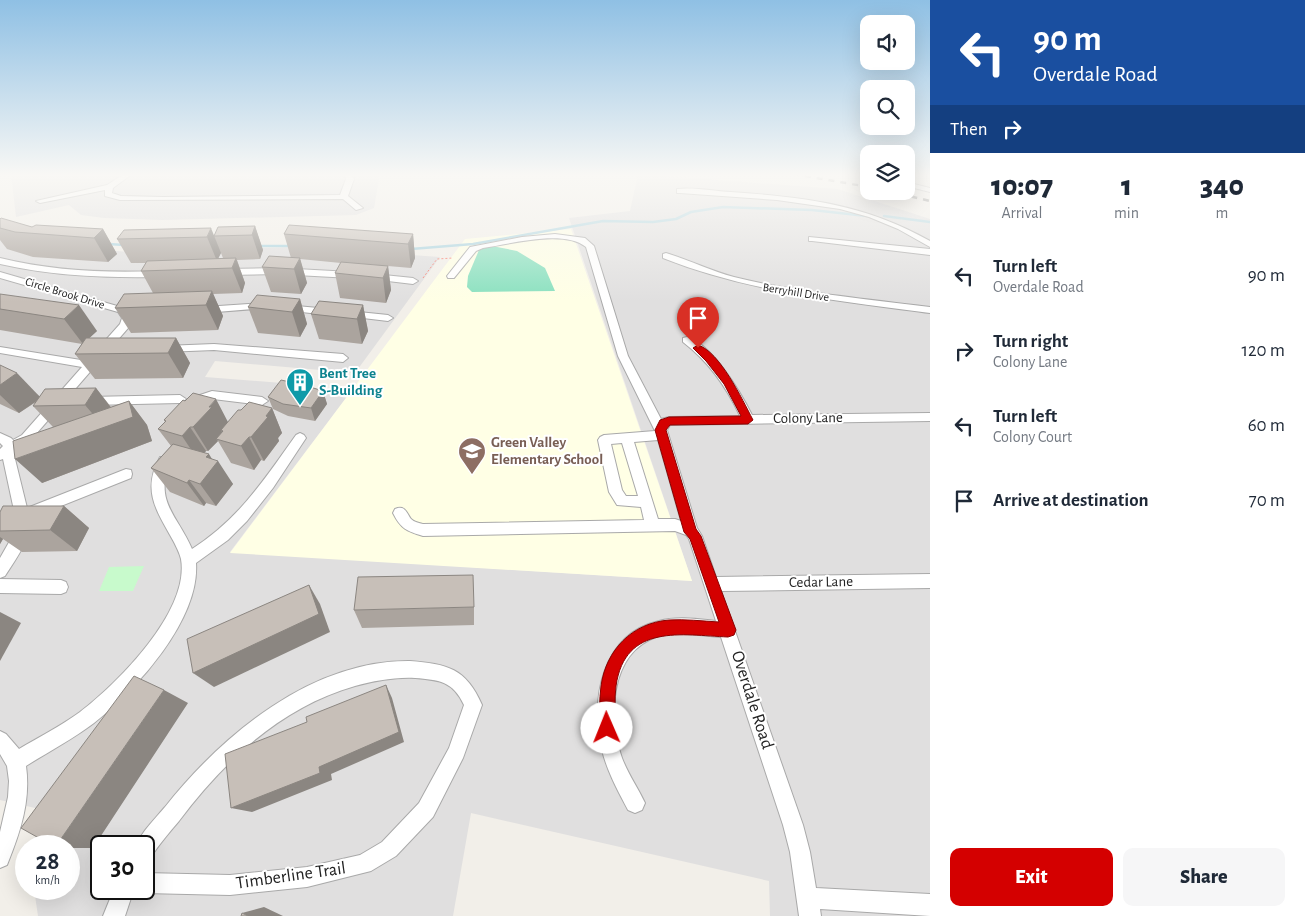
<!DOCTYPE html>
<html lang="en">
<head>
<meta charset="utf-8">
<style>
	body { margin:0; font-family:"Alegreya Sans",sans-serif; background:#f6f6f7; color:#1f2937; height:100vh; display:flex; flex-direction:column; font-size:19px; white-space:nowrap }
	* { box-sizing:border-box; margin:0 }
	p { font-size:16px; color:#747a83 }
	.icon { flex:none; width:28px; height:28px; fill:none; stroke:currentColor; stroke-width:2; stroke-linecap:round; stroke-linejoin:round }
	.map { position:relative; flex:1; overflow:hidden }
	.side { display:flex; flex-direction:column; background:#fff; width:375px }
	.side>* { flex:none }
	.hud { background:#1a4fa0; color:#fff; overflow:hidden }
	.buttons { position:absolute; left:860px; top:15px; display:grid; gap:10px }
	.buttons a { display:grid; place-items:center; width:55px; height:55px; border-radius:10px; background:#fff; box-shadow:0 5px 20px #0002; font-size:25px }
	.speed { position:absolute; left:15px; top:835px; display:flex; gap:10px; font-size:25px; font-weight:700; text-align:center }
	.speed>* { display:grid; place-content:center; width:65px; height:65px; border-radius:50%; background:#fff; box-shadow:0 5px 20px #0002; line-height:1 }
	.speed small { font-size:12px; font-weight:400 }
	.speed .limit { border:2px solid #111; border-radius:8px; background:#fff; color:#111 }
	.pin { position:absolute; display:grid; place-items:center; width:42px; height:42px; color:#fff; margin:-51px -21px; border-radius:50% 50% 50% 0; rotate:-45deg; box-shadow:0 0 5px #0007 }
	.pin .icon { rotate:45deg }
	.me { position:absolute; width:55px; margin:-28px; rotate:359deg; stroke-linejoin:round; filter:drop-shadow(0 0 4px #0008) }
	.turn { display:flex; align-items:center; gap:18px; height:105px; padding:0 20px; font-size:22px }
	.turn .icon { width:65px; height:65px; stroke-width:2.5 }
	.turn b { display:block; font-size:35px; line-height:42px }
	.then { display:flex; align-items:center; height:48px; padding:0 20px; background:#0003; gap:10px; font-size:19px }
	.eta { display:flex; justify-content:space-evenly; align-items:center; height:85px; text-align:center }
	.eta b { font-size:30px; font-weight:800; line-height:35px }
	.cta { display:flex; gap:10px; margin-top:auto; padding:10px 20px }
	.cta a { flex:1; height:58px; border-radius:10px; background:#d40000; color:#fff; font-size:20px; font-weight:800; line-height:58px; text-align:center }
	.cta a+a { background:#f6f6f7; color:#1f2937 }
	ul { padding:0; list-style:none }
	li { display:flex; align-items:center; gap:15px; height:75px; padding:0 20px }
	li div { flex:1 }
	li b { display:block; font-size:19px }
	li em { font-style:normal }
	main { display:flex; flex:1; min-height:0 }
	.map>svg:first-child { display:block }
	.residential { fill:#e0dfdf; fill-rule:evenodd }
	.education { fill:#ffffe5 }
	.park { fill:#c8facc }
	.pitch { fill:#88e0be }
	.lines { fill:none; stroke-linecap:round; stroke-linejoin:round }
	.stream { stroke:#aad3df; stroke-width:2.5 }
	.minor-casing { stroke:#a9a9a9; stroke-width:2 }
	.path { stroke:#fa8072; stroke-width:1; stroke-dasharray:2 2; stroke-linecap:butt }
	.minor { fill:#fff; fill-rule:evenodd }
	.rail { stroke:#707070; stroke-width:2.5; stroke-dasharray:6 6; stroke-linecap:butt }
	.wall { fill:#aba49e; fill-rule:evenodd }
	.shaded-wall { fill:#8b8681 }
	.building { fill:#c7bfb8; stroke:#8b8681 }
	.route { fill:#d40000; stroke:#8a0000 }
	.labels { text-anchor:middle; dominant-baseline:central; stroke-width:4; stroke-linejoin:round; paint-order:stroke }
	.far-street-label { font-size:12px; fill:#222; stroke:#fff }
	.culture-label { font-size:15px; font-weight:bold; fill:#0d838f; stroke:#fff; text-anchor:start }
	.street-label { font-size:15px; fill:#222; stroke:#fff }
	.education-label { font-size:15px; font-weight:bold; fill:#785e54; stroke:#fff; text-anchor:start }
	.near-street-label { font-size:18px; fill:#222; stroke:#fff }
</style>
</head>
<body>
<main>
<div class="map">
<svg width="930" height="916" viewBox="0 0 930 916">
	<rect width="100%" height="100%" fill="#f2efe9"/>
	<g class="residential">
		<polygon points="11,174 380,174 374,208 356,215 163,220 104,218 81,215 69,205 16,217"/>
		<path d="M638,174L838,189L930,219V916H770L769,881L471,813L453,916H38L34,889H69V846H38L44,810L0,800V237L52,246L130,252L296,247L440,257L355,373L215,361L205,377L282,383L346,398L230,552L692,581L569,218L630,211ZM101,846H144V889H101Z"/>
	</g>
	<polygon class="education" points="571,229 692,581 230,553 465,239"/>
	<polygon class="park" points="144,566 133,591 99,591 109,567"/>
	<polygon class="pitch" points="492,246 517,251 545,268 555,291 472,292 467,287 468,276 479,250"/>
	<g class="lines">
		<g class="stream">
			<polyline points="884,216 930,222"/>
			<polyline points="109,244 124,245"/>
			<polyline points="259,246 292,246"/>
			<polyline points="411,249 473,244 603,221 653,222 676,219 691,212 723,207 812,210 867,216"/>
		</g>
		<g class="minor-casing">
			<g id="minor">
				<polygon points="124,174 132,174 113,188 112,193 121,196 163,197 340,195 346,179 344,174 351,174 354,179 348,196 363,208 356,210 343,199 120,200 105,196 105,190 40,203 36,201 107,185"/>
				<polygon points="906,182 930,188 930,192 906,186"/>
				<path d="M677,189C694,187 714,191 731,192C804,197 865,204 930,241V247L898,229L869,217L840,209L777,200L680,193H677Z"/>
				<path d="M555,234L585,238L594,246L628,356L661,419L669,417L740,416C726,386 709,362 683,342V338L687,337C712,344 741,393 752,415L930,413V421L670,425L667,430L697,528L702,536L716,577L930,574V588L721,591L803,825L810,852L816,888L930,894V916L820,909L821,916H799L790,852L783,825L721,637C701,636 676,630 656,637C609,654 608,718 622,758C628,774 638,788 645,803L642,810L635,813L628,810C618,791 607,771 602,750C590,701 601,634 659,621C677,616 697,619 716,621L689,539L686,535L675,531L423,536C407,531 401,529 393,513L395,509C405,505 406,512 411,519C414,522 419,523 423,524L644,520L641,507L617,505L609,492L598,440L600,437L604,435L655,431L618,356L586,247C563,229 511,244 483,248L476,251L454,278H448L447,276L470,247L522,237ZM658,440L681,521L675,519H658L634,442ZM622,443L638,496H626L622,490L611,444Z"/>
				<polygon points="809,237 930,249 930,255 812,241 809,241"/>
				<path d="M666,253C689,260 711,271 734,277C799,293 865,299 930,307V313C839,301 749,292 663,258V254Z"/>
				<path d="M0,258C53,271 105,273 159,271L163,274L159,277C105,278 53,276 0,264Z"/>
				<polygon points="278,268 351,272 355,275 351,278 278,274 224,275 220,272 224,269"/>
				<path d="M0,272L124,308L132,318L129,327L30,441L15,451V459L27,508L126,469L131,470L132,474L131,478L36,516L29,517C31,540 17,557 5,576L0,578V558L16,530L15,515L3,459L0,460V449L3,446L0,443V433L11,438L13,440L22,435L82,367L0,353V347L87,361L120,324L122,318L118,312L0,278Z"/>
				<polygon points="374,274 413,278 418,281 413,284 371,279 371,275"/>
				<polygon points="264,303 269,306 267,308 204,313 199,310 204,307"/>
				<polygon points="286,305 329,309 334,312 329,315 283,310 281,308"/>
				<polygon points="349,311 388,315 393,318 388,321 346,316 346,312"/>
				<polygon points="214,344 343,354 348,358 343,362 214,350 164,352 159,349 164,346"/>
				<polygon points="212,391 262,397 268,401 262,405 213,399 208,401 200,413 192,413 190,410 200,395"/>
				<polygon points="180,395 186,399 180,403 90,405 84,401 90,397"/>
				<path d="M300,433L304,435L306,438L304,441L273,488L247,521L228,540L196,563C200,620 136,690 94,723C73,739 48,752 26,766C31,801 20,833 7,865L0,868V832L8,797L9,781L7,766L0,754V731L6,734L19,749C39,737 61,726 80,712C118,683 190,611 181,559C179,551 174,542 170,535C154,507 143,488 160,457H168L170,461C154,503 177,514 192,549C239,519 264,480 296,435Z"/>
				<polygon points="0,579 61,580 66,582 68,587 66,592 61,594 0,593"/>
				<path d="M410,661C447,664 466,668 482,705L463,758L433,817L396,856L371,871L307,887L230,895L144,893L137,890L136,889H144V873L230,875L307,867L360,855L382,842L419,803L449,748L464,705C453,681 439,680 415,678C394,677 374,681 355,686C281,707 224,761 179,821C169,833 159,844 151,857L144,860V846H136C142,831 155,819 165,807C223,734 312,660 410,661Z"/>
				<polygon points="114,889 134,889 125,916 103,916"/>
			</g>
		</g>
		<polyline class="path" points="423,278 437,259 453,258"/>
		<use href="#minor" class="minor"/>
		<g class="rail">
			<polyline points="793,174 869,187"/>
			<polyline points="888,191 930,201"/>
		</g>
	</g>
	<g class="wall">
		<polygon points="0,219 32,227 103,229 117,254 108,262 33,257 7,249 0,240"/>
		<path d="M255,226L263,250L260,259L237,260L245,283L242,293L213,294L223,316L218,330L131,333L115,308L153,293L141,271L146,263H131L117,239L214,235ZM221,253L223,258H218Z"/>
		<polygon points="284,234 413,234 415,258 411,268 388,266 391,290 386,303 340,298 335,273 341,263 300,259 307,283 301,294 271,292 262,267 291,258"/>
		<polygon points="0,294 97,331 89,338 176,338 190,363 183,378 95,379 75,354 82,344 0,330"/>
		<polygon points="300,299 307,324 300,337 258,333 248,307"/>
		<polygon points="363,305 368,331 362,344 319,339 311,314"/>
		<polygon points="0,365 39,396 96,388 111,407 129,401 147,425 152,441 42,483 53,427 33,406 36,402 19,413 0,404"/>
		<polygon points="323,391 327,404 315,421 288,416 273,409 268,397"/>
		<polygon points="272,408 282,433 278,438 279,441 264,461 261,460 254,470 231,463 218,441 208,451 206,451 204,453 212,459 233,484 216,506 206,503 204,506 170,492 151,468 171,446 158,429 165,422 164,420 228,422 241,410"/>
		<polygon points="64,506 89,528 77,551 22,552 3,539 0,544 0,512"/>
		<polygon points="474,607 474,625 362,628 354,610"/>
	</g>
	<g class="shaded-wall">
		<polygon points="255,226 263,250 260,259 252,235"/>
		<polygon points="211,228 221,253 217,261 207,237"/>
		<polygon points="103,229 117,254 108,262 94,238"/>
		<polygon points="413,234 415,258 411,268 408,244"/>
		<polygon points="236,258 245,283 242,293 232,268"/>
		<polygon points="300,258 307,283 301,294 294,269"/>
		<polygon points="388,266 391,290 386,303 383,278"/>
		<polygon points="212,291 223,316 218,330 206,305"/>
		<polygon points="300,299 307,324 300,337 292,312"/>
		<polygon points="79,305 97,331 83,344 64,319"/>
		<polygon points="363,305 368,331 362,344 357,319"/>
		<polygon points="176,338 190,363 183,378 168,353"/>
		<polygon points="17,373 41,398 19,413 0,395 0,385"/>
		<polygon points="96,388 115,413 129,401 147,425 152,441 42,483 15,459 104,427 85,405"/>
		<polygon points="323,391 327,404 315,421 311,408"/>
		<polygon points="216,399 229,424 223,430 221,430 223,434 216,439 218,441 208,451 193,427"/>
		<polygon points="272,408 282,433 278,438 279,441 264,461 251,437 266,416"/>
		<polygon points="190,427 206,451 198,460 182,436"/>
		<polygon points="249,437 261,460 254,470 241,446"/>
		<polygon points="209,454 215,464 218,461 233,484 216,506 200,484 206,457"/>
		<polygon points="189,480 206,503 204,506 187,483"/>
		<polygon points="64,506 89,528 77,551 50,530"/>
		<polygon points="0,537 3,539 0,544"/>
		<polygon points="309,585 320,604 330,632 214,687 193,673"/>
		<polygon points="0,612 21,623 0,661"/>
		<polygon points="386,685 392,698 404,742 331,774 332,780 252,812 231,808 319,767"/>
		<polygon points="164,690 188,703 93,848 69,848 69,846 56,846"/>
		<polygon points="264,907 283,916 248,916 242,913"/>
	</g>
	<g class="building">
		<polygon points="1,218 32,227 36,225 103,229 94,238 15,232 0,228 0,219"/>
		<polygon points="289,225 413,234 408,244 284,234"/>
		<polygon points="255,226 252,235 214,236 218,227"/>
		<polygon points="211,228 207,237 117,239 124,230"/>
		<polygon points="269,256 300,258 294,269 262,267"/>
		<polygon points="236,258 232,268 141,271 147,261"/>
		<polygon points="341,262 388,266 383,278 335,273"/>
		<polygon points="212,291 206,305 115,308 124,294"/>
		<polygon points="0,294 79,305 64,319 0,309"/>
		<polygon points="257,295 300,299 292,312 248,307"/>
		<polygon points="319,301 363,305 357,319 311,314"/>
		<polygon points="86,338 176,338 168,353 75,354"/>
		<polygon points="0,365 17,373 0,385"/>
		<polygon points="281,380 290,382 291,381 323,391 311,408 283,404 268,397"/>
		<polygon points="96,388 85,405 33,406 45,389"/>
		<polygon points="193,393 216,399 209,407 212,407 193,427 190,427 182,436 158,429 166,421 164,420 183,400 185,401"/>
		<polygon points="129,401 133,417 15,459 13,441"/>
		<polygon points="249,402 272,408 266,416 268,417 251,437 249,437 241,446 216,439 223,431 221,430 238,410 241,410"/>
		<polygon points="173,444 209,454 206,457 218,461 200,484 189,480 187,483 151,468"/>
		<polygon points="3,506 64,506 50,530 0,531 0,512"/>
		<polygon points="473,575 474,607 354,610 358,577"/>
		<polygon points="309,585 319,614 193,673 187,639"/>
		<polygon points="134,676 164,690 56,846 53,846 21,828"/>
		<polygon points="386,685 399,732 319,767 320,773 231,808 225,754 307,722 306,717"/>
		<polygon points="242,913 248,916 241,916"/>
	</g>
	<linearGradient id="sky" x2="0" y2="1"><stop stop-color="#8fc0e4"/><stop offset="0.58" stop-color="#f9f8f5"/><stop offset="1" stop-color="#f9f8f5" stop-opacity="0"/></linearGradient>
	<rect width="930" height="302" fill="url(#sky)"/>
	<path class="route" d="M698,345C720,352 742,399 753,420L748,424L670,425L666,430L696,529L701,536L736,630L734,635L728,637C682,635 625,623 616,686C614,699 616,714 615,728L613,734L607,736L602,734L599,728C600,715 599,700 601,686C606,650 632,623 669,620C685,619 702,621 719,622L690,539L684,532L655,430L660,420L669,417L741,416L724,384L706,361L693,348Z"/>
	<defs>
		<g id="building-pin" transform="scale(1.4375)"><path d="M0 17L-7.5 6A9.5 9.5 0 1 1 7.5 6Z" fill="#0f9aa8" stroke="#fff"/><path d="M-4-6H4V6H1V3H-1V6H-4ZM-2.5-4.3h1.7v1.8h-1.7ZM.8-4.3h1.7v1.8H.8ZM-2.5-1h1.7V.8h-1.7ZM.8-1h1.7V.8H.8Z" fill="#fff"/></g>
		<g id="school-pin" transform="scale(1.4375)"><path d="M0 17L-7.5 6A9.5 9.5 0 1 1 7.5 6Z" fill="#8d6e63" stroke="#fff"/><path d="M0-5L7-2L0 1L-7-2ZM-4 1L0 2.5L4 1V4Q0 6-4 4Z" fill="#fff"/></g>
	</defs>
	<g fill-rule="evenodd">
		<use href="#building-pin" x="300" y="382"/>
		<use href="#school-pin" x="472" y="451"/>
	</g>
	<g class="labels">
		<g class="far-street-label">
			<text transform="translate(796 292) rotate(9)">Berryhill Drive</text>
			<text transform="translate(65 293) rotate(17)">Circle Brook Drive</text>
		</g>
		<g class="culture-label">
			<text x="319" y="373">Bent Tree<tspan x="319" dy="17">S-Building</tspan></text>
		</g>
		<g class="street-label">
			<text transform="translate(808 418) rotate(-1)">Colony Lane</text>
			<text transform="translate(821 582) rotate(-1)">Cedar Lane</text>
		</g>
		<g class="education-label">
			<text x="491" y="442">Green Valley<tspan x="491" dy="17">Elementary School</tspan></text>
		</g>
		<g class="near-street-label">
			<text transform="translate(752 700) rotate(72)">Overdale Road</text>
			<text transform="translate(291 876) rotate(-8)">Timberline Trail</text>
		</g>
	</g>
</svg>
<div class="buttons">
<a><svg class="icon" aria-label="sound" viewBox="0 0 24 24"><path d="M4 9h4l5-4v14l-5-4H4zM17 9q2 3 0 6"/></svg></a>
<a><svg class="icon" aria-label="search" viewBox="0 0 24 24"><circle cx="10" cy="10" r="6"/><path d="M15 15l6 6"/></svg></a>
<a><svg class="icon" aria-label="layers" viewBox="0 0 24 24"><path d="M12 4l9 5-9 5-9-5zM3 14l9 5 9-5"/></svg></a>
</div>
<div class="speed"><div>28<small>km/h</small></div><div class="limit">30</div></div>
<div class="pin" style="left:698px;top:348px;background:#d93025"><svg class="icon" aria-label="arrive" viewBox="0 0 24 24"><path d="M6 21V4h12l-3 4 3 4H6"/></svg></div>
<svg class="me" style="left:607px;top:728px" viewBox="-20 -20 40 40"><circle r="19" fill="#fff"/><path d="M0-13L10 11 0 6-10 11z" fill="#d40000"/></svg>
</div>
<section class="side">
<div class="hud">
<div class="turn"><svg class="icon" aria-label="left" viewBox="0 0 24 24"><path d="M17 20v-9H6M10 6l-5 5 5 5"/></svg><div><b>90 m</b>Overdale Road</div></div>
<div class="then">Then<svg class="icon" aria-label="right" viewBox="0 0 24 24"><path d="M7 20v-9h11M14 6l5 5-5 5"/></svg></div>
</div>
<div class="eta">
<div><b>10:07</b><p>Arrival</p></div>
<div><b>1</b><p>min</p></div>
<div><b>340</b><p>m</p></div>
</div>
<ul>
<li><svg class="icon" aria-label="left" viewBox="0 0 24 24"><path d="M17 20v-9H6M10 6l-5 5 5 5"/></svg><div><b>Turn left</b><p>Overdale Road</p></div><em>90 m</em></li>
<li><svg class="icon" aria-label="right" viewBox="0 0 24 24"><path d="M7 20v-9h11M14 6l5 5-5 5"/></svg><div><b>Turn right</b><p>Colony Lane</p></div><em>120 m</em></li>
<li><svg class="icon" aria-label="left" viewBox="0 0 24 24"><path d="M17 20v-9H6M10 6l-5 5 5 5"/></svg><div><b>Turn left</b><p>Colony Court</p></div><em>60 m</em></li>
<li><svg class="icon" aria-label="arrive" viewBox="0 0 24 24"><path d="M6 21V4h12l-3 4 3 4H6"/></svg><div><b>Arrive at destination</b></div><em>70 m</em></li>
</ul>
<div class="cta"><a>Exit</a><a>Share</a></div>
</section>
</main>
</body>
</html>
